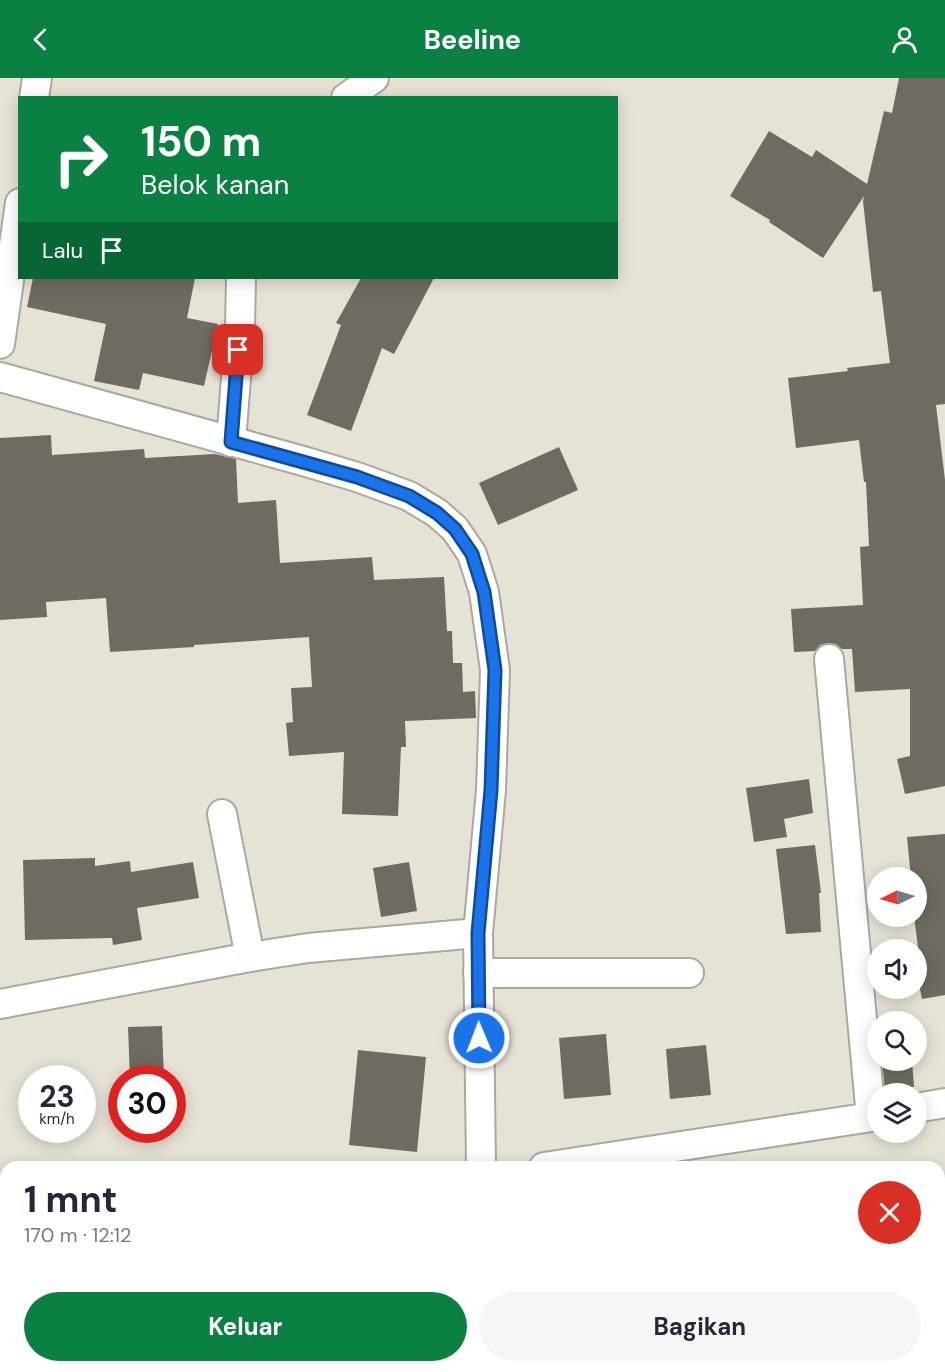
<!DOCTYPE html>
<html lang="id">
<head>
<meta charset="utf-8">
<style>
	body { margin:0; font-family:"DM Sans",sans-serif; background:#f6f6f7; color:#1f2937; height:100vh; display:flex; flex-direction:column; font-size:22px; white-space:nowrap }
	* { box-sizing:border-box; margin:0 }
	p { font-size:20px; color:#747a83 }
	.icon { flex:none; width:33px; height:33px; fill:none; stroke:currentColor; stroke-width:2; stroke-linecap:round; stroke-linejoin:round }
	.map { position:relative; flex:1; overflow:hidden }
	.panel { position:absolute; left:0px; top:1083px; width:945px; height:212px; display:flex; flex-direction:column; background:#fff; border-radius:18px 18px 0 0; box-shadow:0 3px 15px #0003 }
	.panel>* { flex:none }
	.hud { position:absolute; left:18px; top:18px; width:600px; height:183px; border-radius:0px; box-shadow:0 3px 15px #0003; background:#0b8043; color:#fff; overflow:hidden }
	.needle { width:39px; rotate:265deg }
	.buttons { position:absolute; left:867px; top:789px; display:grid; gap:12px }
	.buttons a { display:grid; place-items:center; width:60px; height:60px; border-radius:50%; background:#fff; box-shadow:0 3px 15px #0003; font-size:30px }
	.speed { position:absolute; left:18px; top:987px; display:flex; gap:12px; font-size:30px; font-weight:700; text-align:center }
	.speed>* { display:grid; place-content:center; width:78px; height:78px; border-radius:50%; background:#fff; box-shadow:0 3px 15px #0003; line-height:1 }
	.speed small { font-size:15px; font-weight:400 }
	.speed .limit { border:9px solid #d22; background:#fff; color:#111 }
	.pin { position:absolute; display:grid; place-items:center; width:51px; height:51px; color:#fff; margin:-26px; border-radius:12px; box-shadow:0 3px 9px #0006 }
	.me { position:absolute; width:66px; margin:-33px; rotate:359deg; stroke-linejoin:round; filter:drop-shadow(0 0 4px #0008) }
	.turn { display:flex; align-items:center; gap:21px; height:126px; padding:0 24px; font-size:27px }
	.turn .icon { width:78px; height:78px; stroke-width:2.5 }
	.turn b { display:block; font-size:42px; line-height:51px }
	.then { display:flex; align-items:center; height:57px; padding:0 24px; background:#0003; gap:12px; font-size:22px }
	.round { display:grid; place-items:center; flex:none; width:63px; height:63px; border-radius:32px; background:#f6f6f7 }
	.head { display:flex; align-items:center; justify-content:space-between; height:102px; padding:0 24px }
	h1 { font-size:36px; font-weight:700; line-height:45px }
	.button { display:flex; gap:12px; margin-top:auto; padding:12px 24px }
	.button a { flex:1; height:69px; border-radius:36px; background:#0b8043; color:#fff; font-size:24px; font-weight:700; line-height:69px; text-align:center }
	.button a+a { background:#f6f6f7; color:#1f2937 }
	header { display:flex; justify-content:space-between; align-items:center; height:78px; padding:0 24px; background:#0b8043; color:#fff; font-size:27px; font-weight:700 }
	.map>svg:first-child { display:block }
	.building { fill:#6f6b61 }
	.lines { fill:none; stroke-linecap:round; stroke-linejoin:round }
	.minor-casing { stroke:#ada89d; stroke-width:32 }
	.minor { stroke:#fff; stroke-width:28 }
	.route-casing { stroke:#114b97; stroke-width:15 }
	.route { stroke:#1a73e8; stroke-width:10 }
</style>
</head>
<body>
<header><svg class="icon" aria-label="back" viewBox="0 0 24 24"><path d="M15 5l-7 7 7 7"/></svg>Beeline<svg class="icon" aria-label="person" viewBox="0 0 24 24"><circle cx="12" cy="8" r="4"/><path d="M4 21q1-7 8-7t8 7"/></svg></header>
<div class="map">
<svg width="945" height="1294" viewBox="0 0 945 1294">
	<rect width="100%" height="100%" fill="#e7e2d6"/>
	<g class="building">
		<polygon points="899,0 945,0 945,326 936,327 945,402 945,708 905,716 897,681 910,678 910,611 855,614 852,571 842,571 836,566 828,565 820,567 815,573 794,574 791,531 863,527 860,469 869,468 866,404 864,404 859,362 796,370 788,300 848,293 847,290 890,285 881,213 873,214 863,123 864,118 823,180 769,144 770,142 730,118 769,53 812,79 816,72 867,106 884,33 892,35"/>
		<polygon points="33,200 195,200 187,240 218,246 204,308 143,295 139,312 94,303 106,246 27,229"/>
		<polygon points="361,200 434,200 394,276 382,270 351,353 307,337 341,247 336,245"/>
		<polygon points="51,357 52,377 144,371 145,380 215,376 236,381 238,425 276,422 280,485 372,479 374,502 444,499 447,553 452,553 453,585 462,585 463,614 475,613 476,640 405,643 406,669 401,669 398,738 342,736 344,674 289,678 286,645 293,644 291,610 312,609 309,559 194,567 194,569 110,574 106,520 46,524 47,539 0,542 0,360"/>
		<polygon points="559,369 578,412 498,447 479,405"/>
		<polygon points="809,701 813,735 784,741 787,759 754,764 746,710"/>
		<polygon points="945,756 945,917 922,921 916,890 916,872 914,872 913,869 918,869 914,838 916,838 916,800 911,800 907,759"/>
		<polygon points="815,767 821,815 819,815 821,854 786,856 776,771"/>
		<polygon points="95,780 95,788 130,783 131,794 193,784 199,820 137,830 142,862 113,867 112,860 25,862 23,782"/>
		<polygon points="409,784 417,833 381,839 373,790"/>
		<polygon points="162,948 164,1000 130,1000 128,949"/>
		<polygon points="606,956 611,1017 564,1021 559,960"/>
		<polygon points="706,967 711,1017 670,1021 666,971"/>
		<polygon points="358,972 426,979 417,1074 349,1067"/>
		<polygon points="882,982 912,982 914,1009 885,1012"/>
	</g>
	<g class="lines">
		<g class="minor-casing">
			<g id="minor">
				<polyline points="34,20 37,0"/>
				<polyline points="346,20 374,0"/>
				<polyline points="0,266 20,125"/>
				<polyline points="0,299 303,383 357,399 409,418 437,435 455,451 472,476 484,514 495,592 491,712 478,855 481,1089"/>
				<polyline points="231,364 240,249 241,200"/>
				<polyline points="829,581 871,1039"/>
				<polyline points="222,736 250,879"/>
				<polyline points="478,895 689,895"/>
				<polyline points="0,926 250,879 308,870 478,855"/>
				<polyline points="916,1030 945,1025"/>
				<polyline points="544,1089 878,1038"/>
				<polyline points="138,1294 167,1288"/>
				<polyline points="398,1294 398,1288"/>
				<polyline points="472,1294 472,1288"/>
			</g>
		</g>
		<use href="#minor" class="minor"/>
	</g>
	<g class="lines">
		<g class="route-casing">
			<polyline id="route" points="238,272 231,364 357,399 409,418 437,435 455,451 472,476 484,514 495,592 491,712 478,855 479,960"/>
		</g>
		<use href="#route" class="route"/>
	</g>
</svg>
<div class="buttons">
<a><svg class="needle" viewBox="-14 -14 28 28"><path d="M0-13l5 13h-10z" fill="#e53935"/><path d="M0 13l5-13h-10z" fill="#747a83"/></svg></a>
<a><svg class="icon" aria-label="sound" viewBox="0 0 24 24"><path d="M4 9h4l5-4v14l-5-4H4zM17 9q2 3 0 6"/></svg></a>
<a><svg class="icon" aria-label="search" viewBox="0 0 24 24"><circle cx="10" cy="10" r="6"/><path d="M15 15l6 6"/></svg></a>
<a><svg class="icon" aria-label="layers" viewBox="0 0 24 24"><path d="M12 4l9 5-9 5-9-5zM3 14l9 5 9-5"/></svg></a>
</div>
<div class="speed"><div>23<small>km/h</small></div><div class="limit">30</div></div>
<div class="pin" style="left:238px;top:272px;background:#d93025"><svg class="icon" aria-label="arrive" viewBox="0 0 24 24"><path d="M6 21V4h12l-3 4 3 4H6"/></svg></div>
<svg class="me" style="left:479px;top:960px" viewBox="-20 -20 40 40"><circle r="17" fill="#1a73e8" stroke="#fff" stroke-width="3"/><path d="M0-11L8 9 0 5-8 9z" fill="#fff"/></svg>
<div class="hud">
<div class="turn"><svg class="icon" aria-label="right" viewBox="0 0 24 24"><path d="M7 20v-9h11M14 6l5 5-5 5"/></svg><div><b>150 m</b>Belok kanan</div></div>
<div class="then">Lalu<svg class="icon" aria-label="arrive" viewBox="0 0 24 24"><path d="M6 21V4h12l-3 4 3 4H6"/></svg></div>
</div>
<section class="panel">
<div class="head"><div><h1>1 mnt</h1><p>170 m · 12:12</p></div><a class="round" style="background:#d93025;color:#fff"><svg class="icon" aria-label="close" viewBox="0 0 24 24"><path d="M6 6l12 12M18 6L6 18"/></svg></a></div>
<div class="button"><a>Keluar</a><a>Bagikan</a></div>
</section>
</div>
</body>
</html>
